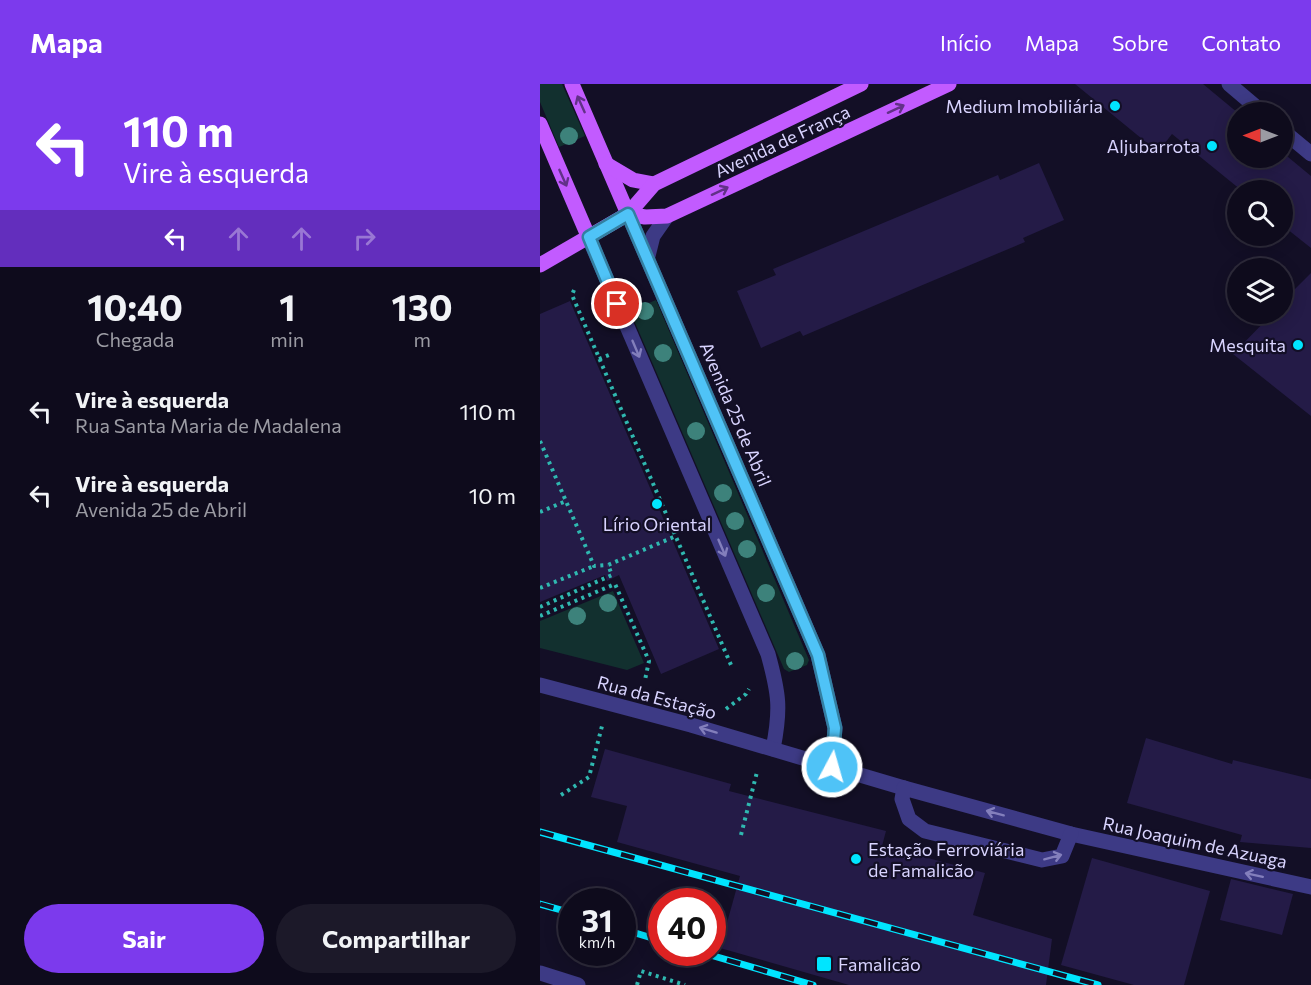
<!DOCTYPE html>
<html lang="pt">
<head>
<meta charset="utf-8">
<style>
	body { margin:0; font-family:Commissioner,sans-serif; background:#1c1929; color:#f1f3f6; height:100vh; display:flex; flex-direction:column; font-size:22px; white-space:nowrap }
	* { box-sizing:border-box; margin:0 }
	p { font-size:20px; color:#9b9ba3 }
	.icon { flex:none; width:33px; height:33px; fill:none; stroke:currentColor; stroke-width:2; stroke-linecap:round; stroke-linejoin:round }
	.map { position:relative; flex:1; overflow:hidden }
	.panel { display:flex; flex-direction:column; background:#0e0b1c; width:540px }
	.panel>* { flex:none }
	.top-card { background:#7c3aed; color:#fff; overflow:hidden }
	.needle { width:39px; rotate:270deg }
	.fabs { position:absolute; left:687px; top:18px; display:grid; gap:12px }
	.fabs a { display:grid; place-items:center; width:66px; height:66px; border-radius:50%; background:#0e0b1c; box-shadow:0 3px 15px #0003,0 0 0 2px #2e2b3b; font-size:30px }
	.speed { position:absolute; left:18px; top:804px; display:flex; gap:12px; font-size:30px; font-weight:700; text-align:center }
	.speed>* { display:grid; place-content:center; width:78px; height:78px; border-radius:50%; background:#0e0b1c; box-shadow:0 3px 15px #0003,0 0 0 2px #2e2b3b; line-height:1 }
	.speed small { font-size:15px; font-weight:400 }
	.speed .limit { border:9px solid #d22; background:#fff; color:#111 }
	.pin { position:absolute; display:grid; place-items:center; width:51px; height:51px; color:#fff; margin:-26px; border:3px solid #fff; border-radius:50%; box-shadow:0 2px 6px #0007 }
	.me { position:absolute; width:66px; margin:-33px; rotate:6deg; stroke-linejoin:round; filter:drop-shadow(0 0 4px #0008) }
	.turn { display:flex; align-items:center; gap:21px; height:126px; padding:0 24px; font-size:27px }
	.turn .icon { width:78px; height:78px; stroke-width:2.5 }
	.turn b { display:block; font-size:42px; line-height:51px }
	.lanes { display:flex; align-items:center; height:57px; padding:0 24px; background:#0003; justify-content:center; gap:30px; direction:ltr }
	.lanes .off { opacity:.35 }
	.eta { display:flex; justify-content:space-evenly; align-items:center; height:102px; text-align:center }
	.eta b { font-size:36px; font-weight:700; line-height:42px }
	.action { display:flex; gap:12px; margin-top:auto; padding:12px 24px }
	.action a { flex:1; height:69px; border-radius:36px; background:#7c3aed; color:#fff; font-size:24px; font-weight:700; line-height:69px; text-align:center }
	.action a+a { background:#1c1929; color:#f1f3f6 }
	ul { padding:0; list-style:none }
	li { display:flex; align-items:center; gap:18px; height:84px; padding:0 24px }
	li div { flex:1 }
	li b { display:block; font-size:22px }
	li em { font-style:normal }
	header { display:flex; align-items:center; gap:36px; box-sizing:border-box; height:84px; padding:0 30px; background:#7c3aed; color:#fff }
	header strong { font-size:28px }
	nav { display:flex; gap:33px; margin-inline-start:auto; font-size:21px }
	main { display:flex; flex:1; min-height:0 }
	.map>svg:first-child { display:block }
	.green { fill:#12302f }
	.building { fill:#241b47 }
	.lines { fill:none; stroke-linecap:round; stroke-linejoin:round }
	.path { stroke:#2fb8b0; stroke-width:4; stroke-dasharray:3 4.5; stroke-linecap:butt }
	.minor { stroke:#3d3a85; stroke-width:15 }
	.major { stroke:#c25bff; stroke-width:15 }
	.rail-casing { stroke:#00e5ff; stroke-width:7 }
	.rail { stroke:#130f26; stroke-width:4.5; stroke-dasharray:14; stroke-linecap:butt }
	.tree { fill:#3d827b }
	.oneway { stroke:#623188 }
	.oneway2 { stroke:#837fbc }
	.route-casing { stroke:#337fa1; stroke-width:15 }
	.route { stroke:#4fc3f7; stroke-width:10 }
	.poi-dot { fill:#00e5ff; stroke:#130f26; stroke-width:2 }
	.labels { text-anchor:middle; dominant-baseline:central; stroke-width:4.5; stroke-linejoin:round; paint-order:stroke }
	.poi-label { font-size:18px; fill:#d9d4ff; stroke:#130f26; text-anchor:end }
	.street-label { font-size:18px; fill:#d9d4ff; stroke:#130f26 }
</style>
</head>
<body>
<header>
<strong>Mapa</strong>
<nav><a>Início</a><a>Mapa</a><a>Sobre</a><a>Contato</a></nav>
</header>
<main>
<section class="panel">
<div class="top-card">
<div class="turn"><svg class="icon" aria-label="left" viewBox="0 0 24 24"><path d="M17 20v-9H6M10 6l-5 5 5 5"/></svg><div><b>110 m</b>Vire à esquerda</div></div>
<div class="lanes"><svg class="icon" aria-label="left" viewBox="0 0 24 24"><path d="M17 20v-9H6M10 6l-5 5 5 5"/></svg><svg class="icon off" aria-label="ahead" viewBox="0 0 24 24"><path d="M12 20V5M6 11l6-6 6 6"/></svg><svg class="icon off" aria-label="ahead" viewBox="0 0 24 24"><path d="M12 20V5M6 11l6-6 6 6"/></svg><svg class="icon off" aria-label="right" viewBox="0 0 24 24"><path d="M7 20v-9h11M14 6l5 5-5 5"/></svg></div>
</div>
<div class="eta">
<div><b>10:40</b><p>Chegada</p></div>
<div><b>1</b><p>min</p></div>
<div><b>130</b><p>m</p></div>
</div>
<ul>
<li><svg class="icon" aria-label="left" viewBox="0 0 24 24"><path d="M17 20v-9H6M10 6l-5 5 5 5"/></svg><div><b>Vire à esquerda</b><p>Rua Santa Maria de Madalena</p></div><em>110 m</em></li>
<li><svg class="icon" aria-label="left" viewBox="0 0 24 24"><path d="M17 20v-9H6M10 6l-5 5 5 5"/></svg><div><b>Vire à esquerda</b><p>Avenida 25 de Abril</p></div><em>10 m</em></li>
</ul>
<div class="action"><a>Sair</a><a>Compartilhar</a></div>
</section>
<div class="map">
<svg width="771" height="901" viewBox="0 0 771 901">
	<rect width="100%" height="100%" fill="#130f26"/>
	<g class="green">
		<polygon points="0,0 22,0 45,52 19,63 0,18"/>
		<polygon points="116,216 269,576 267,581 249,588 244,585 90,227"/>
		<polygon points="73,507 104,579 87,586 0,564 0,537"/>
	</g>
	<g class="building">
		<polygon points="535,0 663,0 698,29 698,74 742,74 742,68 771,92 771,164 742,141 742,106 701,106 632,50 618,68"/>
		<polygon points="499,79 524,136 483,154 485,158 385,200 263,252 260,247 221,264 197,207 236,191 233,185 458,91 460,96"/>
		<polygon points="771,189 771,332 693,270 732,230 742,230 742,218"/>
		<polygon points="30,217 179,565 121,590 79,491 67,497 65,491 0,518 0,230"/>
		<polygon points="606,654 692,680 693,676 771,695 771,764 700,758 702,751 587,719"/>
		<polygon points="65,665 191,700 189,707 346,747 342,762 445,789 433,831 512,855 506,901 309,901 180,864 200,792 77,758 87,722 51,713"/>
		<polygon points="552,774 670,807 644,901 594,901 521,881"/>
		<polygon points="691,795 753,810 742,851 680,836"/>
	</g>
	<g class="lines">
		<g class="path">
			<polyline points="34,206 32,211 191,581"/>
			<polyline points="59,275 69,271"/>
			<polyline points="0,357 54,482 68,481"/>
			<polyline points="0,428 26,417"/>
			<polyline points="0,504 54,482"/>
			<polyline points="0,523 72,491 68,481 136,452"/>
			<polyline points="0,532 75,500 109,577 105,596"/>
			<polyline points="186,625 206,610 209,605"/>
			<polyline points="21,711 49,693 62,642"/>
			<polyline points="201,751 217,688"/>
			<polyline points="97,901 101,887 145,901"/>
		</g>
		<g class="minor">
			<polyline points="689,0 722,28"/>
			<polyline points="742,46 771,70"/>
			<polyline points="88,130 278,571 295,644 292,683"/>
			<path d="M49,154L228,570C239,610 241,625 233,665"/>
			<polyline points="108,172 113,152 127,132"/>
			<polyline points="0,601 151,641 364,704 531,750 771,803"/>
			<polyline points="364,704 362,715 369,735 385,747 502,776 522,772 531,750"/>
			<polyline points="0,889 38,901"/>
		</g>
		<g class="major">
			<polyline points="32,0 88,130"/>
			<polyline points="0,40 49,154"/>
			<polyline points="66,80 93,96 114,100"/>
			<polyline points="88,130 105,133 127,132 409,0"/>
			<polyline points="0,181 88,130 114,100 321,0"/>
		</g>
		<g class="rail-casing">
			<g id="rail">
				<polyline points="0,748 558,901"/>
				<polyline points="0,820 32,829"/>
				<polyline points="82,845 122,857"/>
				<polyline points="160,868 273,901"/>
			</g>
		</g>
		<use href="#rail" class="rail"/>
	</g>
	<g class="tree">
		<circle cx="29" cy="52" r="9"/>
		<circle cx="105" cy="227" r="9"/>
		<circle cx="123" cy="269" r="9"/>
		<circle cx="156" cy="347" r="9"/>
		<circle cx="183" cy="409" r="9"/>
		<circle cx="195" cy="437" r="9"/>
		<circle cx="207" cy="465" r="9"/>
		<circle cx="226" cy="509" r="9"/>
		<circle cx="68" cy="519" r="9"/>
		<circle cx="37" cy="532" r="9"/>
		<circle cx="255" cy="577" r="9"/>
	</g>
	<defs><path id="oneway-shaft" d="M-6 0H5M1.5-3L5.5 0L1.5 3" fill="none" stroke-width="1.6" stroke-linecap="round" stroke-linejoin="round" transform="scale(1.5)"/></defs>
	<g class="oneway">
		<use href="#oneway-shaft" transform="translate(41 20) rotate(-114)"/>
		<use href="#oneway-shaft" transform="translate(356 25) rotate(-25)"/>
		<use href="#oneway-shaft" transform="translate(23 94) rotate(66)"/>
		<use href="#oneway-shaft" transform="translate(180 107) rotate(-25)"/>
	</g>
	<g class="oneway2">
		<use href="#oneway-shaft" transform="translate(96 265) rotate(67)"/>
		<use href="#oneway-shaft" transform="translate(182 464) rotate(67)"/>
		<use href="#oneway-shaft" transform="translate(168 646) rotate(-163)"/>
		<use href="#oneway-shaft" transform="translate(455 729) rotate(-165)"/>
		<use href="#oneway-shaft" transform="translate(513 773) rotate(-15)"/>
		<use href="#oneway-shaft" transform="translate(714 791) rotate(-168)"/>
	</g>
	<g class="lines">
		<g class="route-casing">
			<polyline id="route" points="77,220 49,153 88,130 278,571 295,644 292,683"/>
		</g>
		<use href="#route" class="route"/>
	</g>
	<g class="poi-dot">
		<circle cx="575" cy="22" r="6"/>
		<circle cx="672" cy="62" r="6"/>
		<circle cx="758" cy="261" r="6"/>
		<circle cx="117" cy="420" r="6"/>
		<circle cx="316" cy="775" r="6"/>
		<rect x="276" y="872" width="16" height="16" rx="3"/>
	</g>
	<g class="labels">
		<g class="poi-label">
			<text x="563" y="22">Medium Imobiliária</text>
			<text x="660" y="62">Aljubarrota</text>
			<text x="746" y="261">Mesquita</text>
			<text x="117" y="440" text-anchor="middle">Lírio Oriental</text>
			<text x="328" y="765" text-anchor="start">Estação Ferroviária<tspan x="328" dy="21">de Famalicão</tspan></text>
			<text x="298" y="880" text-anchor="start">Famalicão</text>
		</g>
		<g class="street-label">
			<text transform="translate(242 57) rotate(-25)">Avenida de França</text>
			<text transform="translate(196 330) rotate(67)">Avenida 25 de Abril</text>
			<text transform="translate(117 613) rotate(15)">Rua da Estação</text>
			<text transform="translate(655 758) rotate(12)">Rua Joaquim de Azuaga</text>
		</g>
	</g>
</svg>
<div class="fabs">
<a><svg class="needle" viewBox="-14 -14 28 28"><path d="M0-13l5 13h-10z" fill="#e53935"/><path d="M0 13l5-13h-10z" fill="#9b9ba3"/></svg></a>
<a><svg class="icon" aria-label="search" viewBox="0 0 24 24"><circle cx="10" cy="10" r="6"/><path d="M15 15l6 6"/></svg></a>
<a><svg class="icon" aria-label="layers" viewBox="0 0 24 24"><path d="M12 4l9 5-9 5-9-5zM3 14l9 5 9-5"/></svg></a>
</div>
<div class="speed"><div>31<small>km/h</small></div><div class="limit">40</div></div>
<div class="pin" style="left:77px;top:220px;background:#d93025"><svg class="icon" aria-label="arrive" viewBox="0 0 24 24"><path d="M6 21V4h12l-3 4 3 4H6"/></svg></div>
<svg class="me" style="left:292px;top:683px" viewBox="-20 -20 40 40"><circle r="17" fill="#4fc3f7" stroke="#fff" stroke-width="3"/><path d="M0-11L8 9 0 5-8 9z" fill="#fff"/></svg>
</div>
</main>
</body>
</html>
